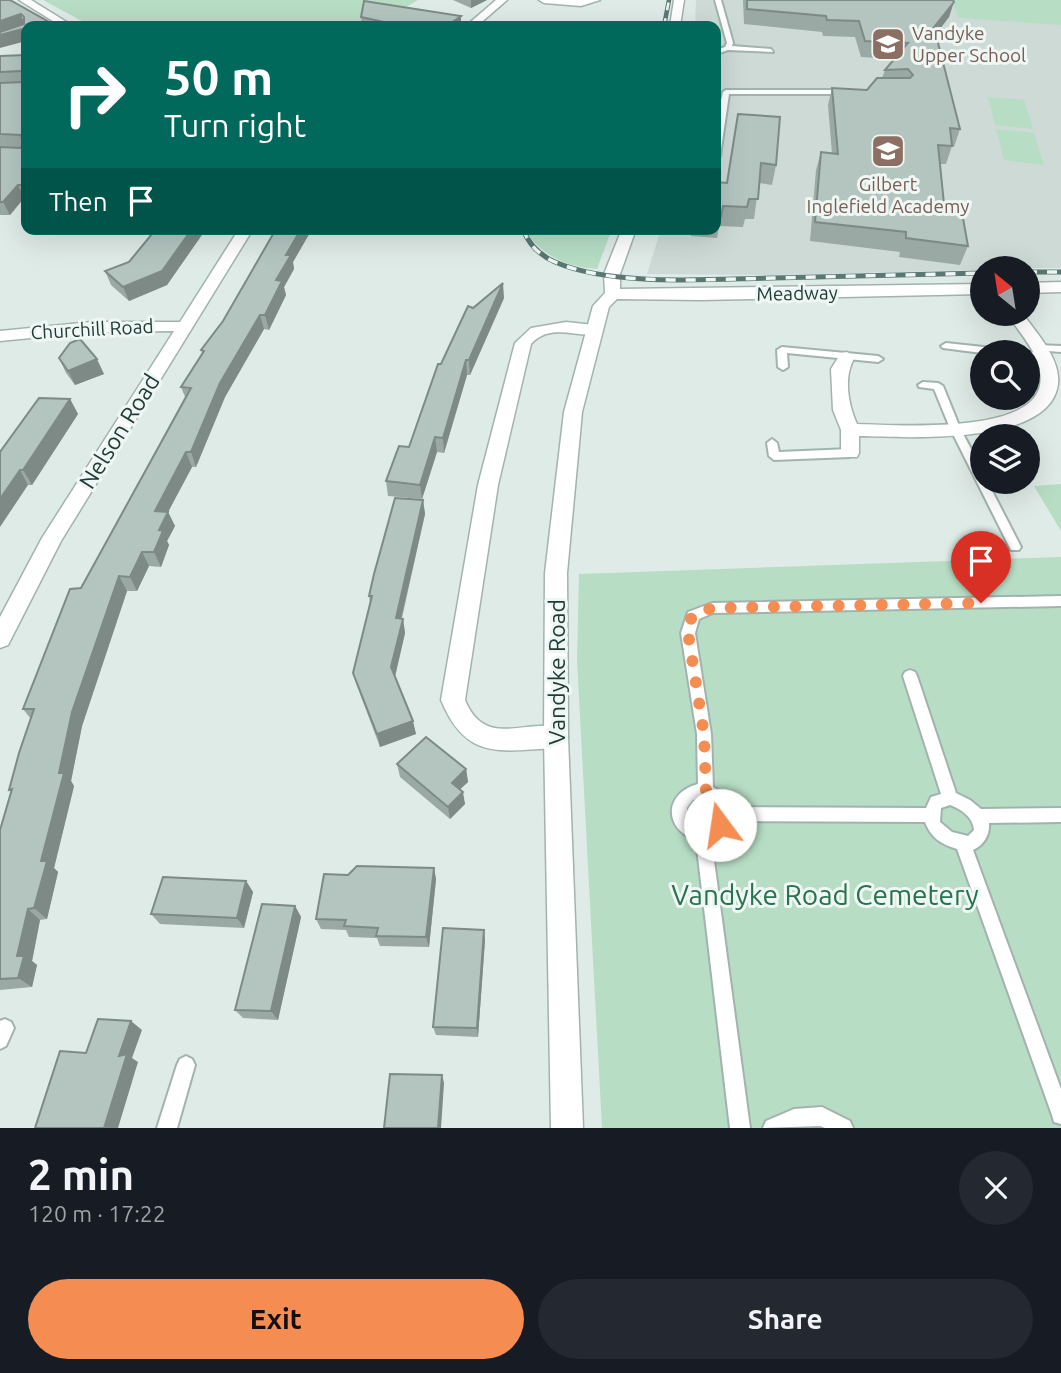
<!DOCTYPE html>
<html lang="en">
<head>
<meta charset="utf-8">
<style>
	body { margin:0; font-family:Ubuntu,sans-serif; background:#242831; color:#f1f3f6; height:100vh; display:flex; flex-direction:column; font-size:26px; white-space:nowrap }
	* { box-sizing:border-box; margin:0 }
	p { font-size:23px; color:#9ea1a6 }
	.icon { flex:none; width:38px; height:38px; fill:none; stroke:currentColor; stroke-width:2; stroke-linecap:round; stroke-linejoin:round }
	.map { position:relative; height:1128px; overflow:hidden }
	.panel { display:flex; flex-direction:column; background:#171b24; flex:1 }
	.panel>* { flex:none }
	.hud { position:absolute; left:21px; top:21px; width:700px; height:214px; border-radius:14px; box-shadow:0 7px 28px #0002; background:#00695c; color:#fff; overflow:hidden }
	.needle { width:46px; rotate:330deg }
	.buttons { position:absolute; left:970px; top:256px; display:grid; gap:14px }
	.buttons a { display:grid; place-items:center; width:70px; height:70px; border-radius:50%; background:#171b24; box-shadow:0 7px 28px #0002; font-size:35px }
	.pin { position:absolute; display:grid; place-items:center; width:60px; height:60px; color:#fff; margin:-72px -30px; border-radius:50% 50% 50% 0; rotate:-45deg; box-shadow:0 0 7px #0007 }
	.pin .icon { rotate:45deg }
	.me { position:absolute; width:77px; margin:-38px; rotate:346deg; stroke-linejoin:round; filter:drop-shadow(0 0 5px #0008) }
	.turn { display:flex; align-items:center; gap:24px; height:147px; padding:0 28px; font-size:32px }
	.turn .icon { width:91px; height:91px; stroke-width:2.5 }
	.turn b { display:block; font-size:49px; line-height:60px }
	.then { display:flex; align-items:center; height:66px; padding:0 28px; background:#0003; gap:14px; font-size:26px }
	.round { display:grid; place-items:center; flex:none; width:74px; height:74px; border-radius:37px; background:#242831 }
	.headline { display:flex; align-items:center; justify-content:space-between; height:119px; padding:0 28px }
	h1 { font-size:42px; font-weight:700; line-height:52px }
	.button { display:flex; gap:14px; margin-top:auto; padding:14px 28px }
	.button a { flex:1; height:80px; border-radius:42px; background:#f58d52; color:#111; font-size:28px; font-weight:700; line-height:80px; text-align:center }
	.button a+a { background:#242831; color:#f1f3f6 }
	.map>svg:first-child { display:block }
	.built { fill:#cddad6 }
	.green { fill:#b7ddc5 }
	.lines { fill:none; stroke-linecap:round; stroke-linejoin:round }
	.service-casing { stroke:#a2b3ae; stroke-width:4 }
	.minor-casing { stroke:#a2b3ae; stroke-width:3 }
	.tertiary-casing { stroke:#a2b3ae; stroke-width:3 }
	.service { fill:#fff; fill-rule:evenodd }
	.minor { fill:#fff; fill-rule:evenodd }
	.tertiary { fill:#fff; fill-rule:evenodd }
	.rail-far1-casing { stroke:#5a7772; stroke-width:4.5 }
	.rail-casing { stroke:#5a7772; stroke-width:5 }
	.rail-far1 { stroke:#eff7f4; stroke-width:2.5; stroke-dasharray:8; stroke-linecap:butt }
	.rail { stroke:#eff7f4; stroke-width:3.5; stroke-dasharray:10; stroke-linecap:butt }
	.wall { fill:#9ba9a5 }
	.shaded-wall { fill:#7e8a86 }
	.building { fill:#b4c5c0; stroke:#7e8a86; stroke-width:2 }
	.route { stroke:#f58d52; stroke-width:12; stroke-dasharray:0 21.6 }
	.labels { text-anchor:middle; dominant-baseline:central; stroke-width:6; stroke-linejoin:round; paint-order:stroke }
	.far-education-label { font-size:19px; fill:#785e54; stroke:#eff7f4; text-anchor:start }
	.far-street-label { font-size:19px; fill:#203b36; stroke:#eff7f4 }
	.street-label { font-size:23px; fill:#203b36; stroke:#eff7f4 }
	.near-park-label { font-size:28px; fill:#29724e; stroke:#eff7f4 }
</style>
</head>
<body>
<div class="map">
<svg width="1061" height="1128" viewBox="0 0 1061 1128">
	<rect width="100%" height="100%" fill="#dfebe7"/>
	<polygon class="built" points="696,0 1061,0 1061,268 982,268 982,270 775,275 647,274 661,229 716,229 716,26 695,26"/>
	<g class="green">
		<polygon points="43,0 418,0 386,19 366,26 91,26"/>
		<polygon points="951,0 1061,0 1061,25 959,18"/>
		<polygon points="988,97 1024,100 1033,129 995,125"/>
		<polygon points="996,129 1034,133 1044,165 1004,160"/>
		<path d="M528,229H612L597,269C569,267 546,258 529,236Z"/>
		<polygon points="1061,484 1061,531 1034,486"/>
		<polygon points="1061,557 1061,1128 602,1128 577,660 579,574"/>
	</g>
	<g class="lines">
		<g class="service-casing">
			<g id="service">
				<polygon points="715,0 721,0 733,43 732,46 771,49 773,52 728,50 716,54 716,50 725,47 727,43"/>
				<polygon points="726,90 846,90 849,92 846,94 729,94 720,156 716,158 716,133 719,109 716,108 716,104 720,105 723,92"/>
				<polygon points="946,343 1002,349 1007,352 982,353 943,348 941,346"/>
				<polygon points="1038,345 1061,346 1061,352 1035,350 1035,346"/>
				<polygon points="782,347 878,356 883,359 878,362 787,353 788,367 783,370 778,367 777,350"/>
				<polygon points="1027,352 1043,353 1048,356 1043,359 1027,358"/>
				<polygon points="923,382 938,383 943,386 960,428 982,470 982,481 987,481 1021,547 1019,550 1011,550 950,428 934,389 919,387 918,385"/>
				<polygon points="772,439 777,443 779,452 850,449 855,453 850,457 774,460 769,456 767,443"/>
				<path d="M1061,596V606L713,613L699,619L695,633L711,734L713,787L723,793L730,807L926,808L931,797L941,794L903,676L905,672L910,670L915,672L917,676L956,793L970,800L981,809L1061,808V822L989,823C990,835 984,845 973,850L1061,1089V1124L1054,1122L1052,1115L957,849C941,844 931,838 925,822L728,821L722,832L711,838L750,1128H730L696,840C663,829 664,793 698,784L697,734L681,633L688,612L712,603ZM702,797L712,803L715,814L709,824L699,826L688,819L687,808L693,800ZM950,805C961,809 973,817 974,830L968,836L952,832L940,822L941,808Z"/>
				<polygon points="5,1019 11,1022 14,1028 6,1046 0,1049 0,1021"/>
				<polygon points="186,1056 192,1059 195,1065 177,1128 157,1128 177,1065 180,1059"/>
				<polygon points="822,1107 850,1121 853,1128 825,1128 820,1126 763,1128 766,1121 794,1109"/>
			</g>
		</g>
		<g class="minor-casing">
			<g id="minor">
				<polygon points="19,0 31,0 73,26 61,26"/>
				<polygon points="496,0 507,0 477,26 466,26"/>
				<polygon points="539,0 600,0 581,6 544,3"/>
				<polygon points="239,229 253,229 61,541 8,645 0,648 0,617 42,538 174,331 92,332 0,341 0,331 92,322 180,322"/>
				<path d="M1006,313H1022C1036,332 1061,359 1058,384C1050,447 905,437 859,436V453L857,457H843L841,453V430L833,410L831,369L841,353L847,352L855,357C843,376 848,404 857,424C895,425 1031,435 1040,385C1045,359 1019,332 1006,313Z"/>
				<path d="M566,322L594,325L602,330C587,344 553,319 531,344L498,485L465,700C486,751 528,716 565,729L568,737L565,745L556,748C500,751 466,761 441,700L478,485L515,343L531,328Z"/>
			</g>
		</g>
		<g class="tertiary-casing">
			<g id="tertiary">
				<polygon points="674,0 684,0 680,26 670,26"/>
				<polygon points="622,229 636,229 620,274 620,289 982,284 982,294 701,300 617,299 609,307 582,412 567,573 568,737 583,1128 551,1128 544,737 545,573 564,412 593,306 605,293 604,274"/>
				<polygon points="1061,282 1061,292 1027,293 1027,283"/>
			</g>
		</g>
		<use href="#service" class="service"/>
		<use href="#minor" class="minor"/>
		<use href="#tertiary" class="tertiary"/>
		<g class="rail-far1-casing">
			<polyline id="rail-far1" points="664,26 669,0"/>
		</g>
		<g class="rail-casing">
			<g id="rail">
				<path d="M523,229C529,245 539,255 555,262C613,287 710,279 773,278C843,276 912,275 982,273"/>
				<polyline points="1027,272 1061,272"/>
			</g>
		</g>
		<use href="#rail-far1" class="rail-far1"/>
		<use href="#rail" class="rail"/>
	</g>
	<g class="wall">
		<polygon points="453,0 487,0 471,8"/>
		<polygon points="743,0 953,0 949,17 936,34 960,129 954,147 952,146 946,164 940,164 944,204 968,246 960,265 899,257 900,252 810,241 816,170 821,152 832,153 828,105 832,88 867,90 882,78 885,70 894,59 861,57 855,37 823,36 822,32 744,24"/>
		<polygon points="461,16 461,26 362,26 361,17"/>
		<polygon points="26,55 26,198 24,198 10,215 0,215 0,56"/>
		<polygon points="738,114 776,165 772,185 759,183 754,219 745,219 743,227 719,226 717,238 691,236 692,229 716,229 716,182 727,183"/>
		<polygon points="156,229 206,229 167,285 129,301 111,285 105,271 129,262"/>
		<polygon points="276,229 312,229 293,262 294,269 284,287 286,295 269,330 264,329 225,397 196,467 192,467 168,512 175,526 167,541 169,545 161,567 149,566 137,591 127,591 82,726 71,781 74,786 54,868 58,872 47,919 40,920 32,961 37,965 32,987 0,990 0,830 11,792 9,790 31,719 23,709 81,588 185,397 181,387 202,353 201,350 223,321"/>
		<polygon points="367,229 425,229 422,235"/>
		<polygon points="504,298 470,375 467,375 444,453 437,452 422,499 388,496 386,481 409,447 441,364 473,308"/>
		<polygon points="59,358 104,374 75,385 66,373"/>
		<polygon points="70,399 78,414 32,485 28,485 0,452"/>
		<polygon points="423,500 425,514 402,618 403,619 405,633 395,676 416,734 380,747 357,686 353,673 370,603 369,596"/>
		<polygon points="397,764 466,769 468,782 460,789 465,804 450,819 400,777"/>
		<polygon points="434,868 436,879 429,947 380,946 377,938 349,937 346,930 321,929 316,919 348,875"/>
		<polygon points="246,881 253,892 244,928 160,924 151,914"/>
		<polygon points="295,906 301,917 278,1020 243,1018 235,1010"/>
		<polygon points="485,940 478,1037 436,1035 433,1027"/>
	</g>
	<g class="shaded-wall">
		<polygon points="471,0 487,0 471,8"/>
		<polygon points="954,2 949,17 926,47 931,31"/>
		<polygon points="21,14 25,25 0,33 0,21"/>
		<polygon points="461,16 461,26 447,26"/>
		<polygon points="49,22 51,26 34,26"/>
		<polygon points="26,28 26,41 0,48 0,35"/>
		<polygon points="18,185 24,198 10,215 3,202"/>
		<polygon points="192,229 206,229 167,285 129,301 123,287"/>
		<polygon points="301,229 312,229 293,262 294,269 284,287 286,295 269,330 265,315 276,280 286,255"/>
		<polygon points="503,283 504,298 470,375 469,360"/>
		<polygon points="260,315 264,329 225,397 196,467 191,452 220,383"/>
		<polygon points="97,359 104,374 75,385 68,371"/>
		<polygon points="466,360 467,375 444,453 443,438"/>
		<polygon points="70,399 78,414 32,485 23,470"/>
		<polygon points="435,437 437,452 422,499 420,485"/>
		<polygon points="186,452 192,467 168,512 175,526 167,541 169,545 161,567 154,552 159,530 155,511"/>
		<polygon points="20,470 28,485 0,527 0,499"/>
		<polygon points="423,500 425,514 398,632 396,618"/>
		<polygon points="142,552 149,566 137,591 130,577"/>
		<polygon points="119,576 127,591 82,726 71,781 74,786 54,868 58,872 47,919 34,908 41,861 72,712"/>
		<polygon points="403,619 405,633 394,681 391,667"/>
		<polygon points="413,721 416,734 380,747 377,734"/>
		<polygon points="466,769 468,782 454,795 452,783"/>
		<polygon points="463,792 465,804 450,819 448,807"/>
		<polygon points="434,868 436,879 429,947 426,937"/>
		<polygon points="246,881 253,892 244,928 237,918"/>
		<polygon points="295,906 301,917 278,1020 271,1011"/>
		<polygon points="28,909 40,920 32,961 37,965 32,987 18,978 17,956"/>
		<polygon points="484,930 485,940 478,1037 477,1028"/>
		<polygon points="131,1021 142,1030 132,1058 138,1062 118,1128 104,1128 119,1056"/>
		<polygon points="442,1075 444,1083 441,1128 438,1128"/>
	</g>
	<g class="building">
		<polygon points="0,0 10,0 49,22 33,26 26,26 26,28 0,35 0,32 24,24 24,17 21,14 0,21"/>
		<polygon points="747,0 953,0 954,2 931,31 935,31 960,129 950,128 952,146 938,145 944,204 961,207 968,246 906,238 906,232 815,222 821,152 838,154 832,88 867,90 877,78 910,78 913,75 908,69 885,70 908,43 865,41 859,21 827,20 826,16 747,9"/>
		<polygon points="364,1 461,16 447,26 402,26 361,17"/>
		<polygon points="26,55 26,185 18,185 3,202 0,202 0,147 20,148 23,145 21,135 0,134 0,83 23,82 24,74 21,71 0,72 0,56"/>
		<polygon points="738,114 780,117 776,165 761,163 758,199 749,199 747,207 723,206 721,217 716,217 716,182 727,183"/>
		<polygon points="156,229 192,229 162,271 123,287 105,271 129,262"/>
		<polygon points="276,229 301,229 286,255 291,255 276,280 282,281 265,315 260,315 220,383 191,452 186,452 155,511 168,512 159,530 163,531 154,552 142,552 130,577 119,576 72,712 59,773 64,773 41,861 47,861 34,908 28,909 17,956 24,956 18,978 0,979 0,830 12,789 9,790 19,753 34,709 23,709 70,589 81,588 191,388 181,387 204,351 201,350 223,321"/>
		<polygon points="503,283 469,360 466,360 443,438 435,437 420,485 386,481 399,446 409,447 438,364 441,364 468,306 473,308"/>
		<polygon points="80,339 97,359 68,371 59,358 70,343"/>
		<polygon points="39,398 70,399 23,470 20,470 0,499 0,452"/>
		<polygon points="395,498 423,500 396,618 403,619 391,667 413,721 377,734 353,673 372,596 369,596 374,574"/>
		<polygon points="426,737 466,769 452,783 463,792 448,807 397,764"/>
		<polygon points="357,866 434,868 426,937 376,936 378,928 344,926 346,920 316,919 324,874 348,875"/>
		<polygon points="163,877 246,881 237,918 151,914"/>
		<polygon points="262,904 295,906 271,1011 235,1010"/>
		<polygon points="443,928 484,930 477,1028 433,1027"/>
		<polygon points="98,1019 131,1021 119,1056 127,1054 104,1128 35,1128 60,1051 86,1053"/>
		<polygon points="390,1074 442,1075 438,1128 384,1128"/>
	</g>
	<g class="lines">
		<polyline class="route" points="720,825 723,820 722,807 706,792 704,734 688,633 688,625 693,615 712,608 981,603"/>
	</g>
	<defs>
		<g id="school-square" transform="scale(1.75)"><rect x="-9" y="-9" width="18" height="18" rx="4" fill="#8d6e63" stroke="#eff7f4"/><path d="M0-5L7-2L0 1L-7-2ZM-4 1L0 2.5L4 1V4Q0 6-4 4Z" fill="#fff"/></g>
	</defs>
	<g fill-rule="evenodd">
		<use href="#school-square" x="888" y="44"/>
		<use href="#school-square" x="888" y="151"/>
	</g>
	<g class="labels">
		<g class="far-education-label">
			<text x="912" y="33">Vandyke<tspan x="912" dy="22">Upper School</tspan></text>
			<text x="888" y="184" text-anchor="middle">Gilbert<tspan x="888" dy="22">Inglefield Academy</tspan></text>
		</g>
		<g class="far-street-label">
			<text transform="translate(797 293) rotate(-1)">Meadway</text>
			<text transform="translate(92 329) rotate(-3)">Churchill Road</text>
		</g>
		<g class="street-label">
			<text transform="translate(119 431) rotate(-58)">Nelson Road</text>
			<text transform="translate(556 672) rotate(-90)">Vandyke Road</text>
		</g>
		<g class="near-park-label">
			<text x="825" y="894">Vandyke Road Cemetery</text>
		</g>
	</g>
</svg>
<div class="buttons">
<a><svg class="needle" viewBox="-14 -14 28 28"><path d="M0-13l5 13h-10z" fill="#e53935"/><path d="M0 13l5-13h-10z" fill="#9ea1a6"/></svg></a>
<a><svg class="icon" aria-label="search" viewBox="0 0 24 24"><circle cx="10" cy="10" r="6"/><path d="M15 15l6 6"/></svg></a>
<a><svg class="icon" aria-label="layers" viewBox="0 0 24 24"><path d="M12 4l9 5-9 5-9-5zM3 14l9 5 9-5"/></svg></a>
</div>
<div class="pin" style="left:981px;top:603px;background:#d93025"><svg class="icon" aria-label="arrive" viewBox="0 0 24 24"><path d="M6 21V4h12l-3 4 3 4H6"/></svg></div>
<svg class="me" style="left:720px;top:825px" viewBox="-20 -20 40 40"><circle r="19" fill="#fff"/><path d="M0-13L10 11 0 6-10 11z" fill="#f58d52"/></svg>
<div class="hud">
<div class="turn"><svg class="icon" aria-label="right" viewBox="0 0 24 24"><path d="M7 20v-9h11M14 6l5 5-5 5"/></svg><div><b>50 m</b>Turn right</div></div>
<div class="then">Then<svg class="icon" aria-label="arrive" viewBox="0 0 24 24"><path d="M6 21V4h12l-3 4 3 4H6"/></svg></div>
</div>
</div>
<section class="panel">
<div class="headline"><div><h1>2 min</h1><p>120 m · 17:22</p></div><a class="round"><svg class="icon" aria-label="close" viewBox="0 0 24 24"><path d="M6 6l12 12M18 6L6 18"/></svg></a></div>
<div class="button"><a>Exit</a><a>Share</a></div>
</section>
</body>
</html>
